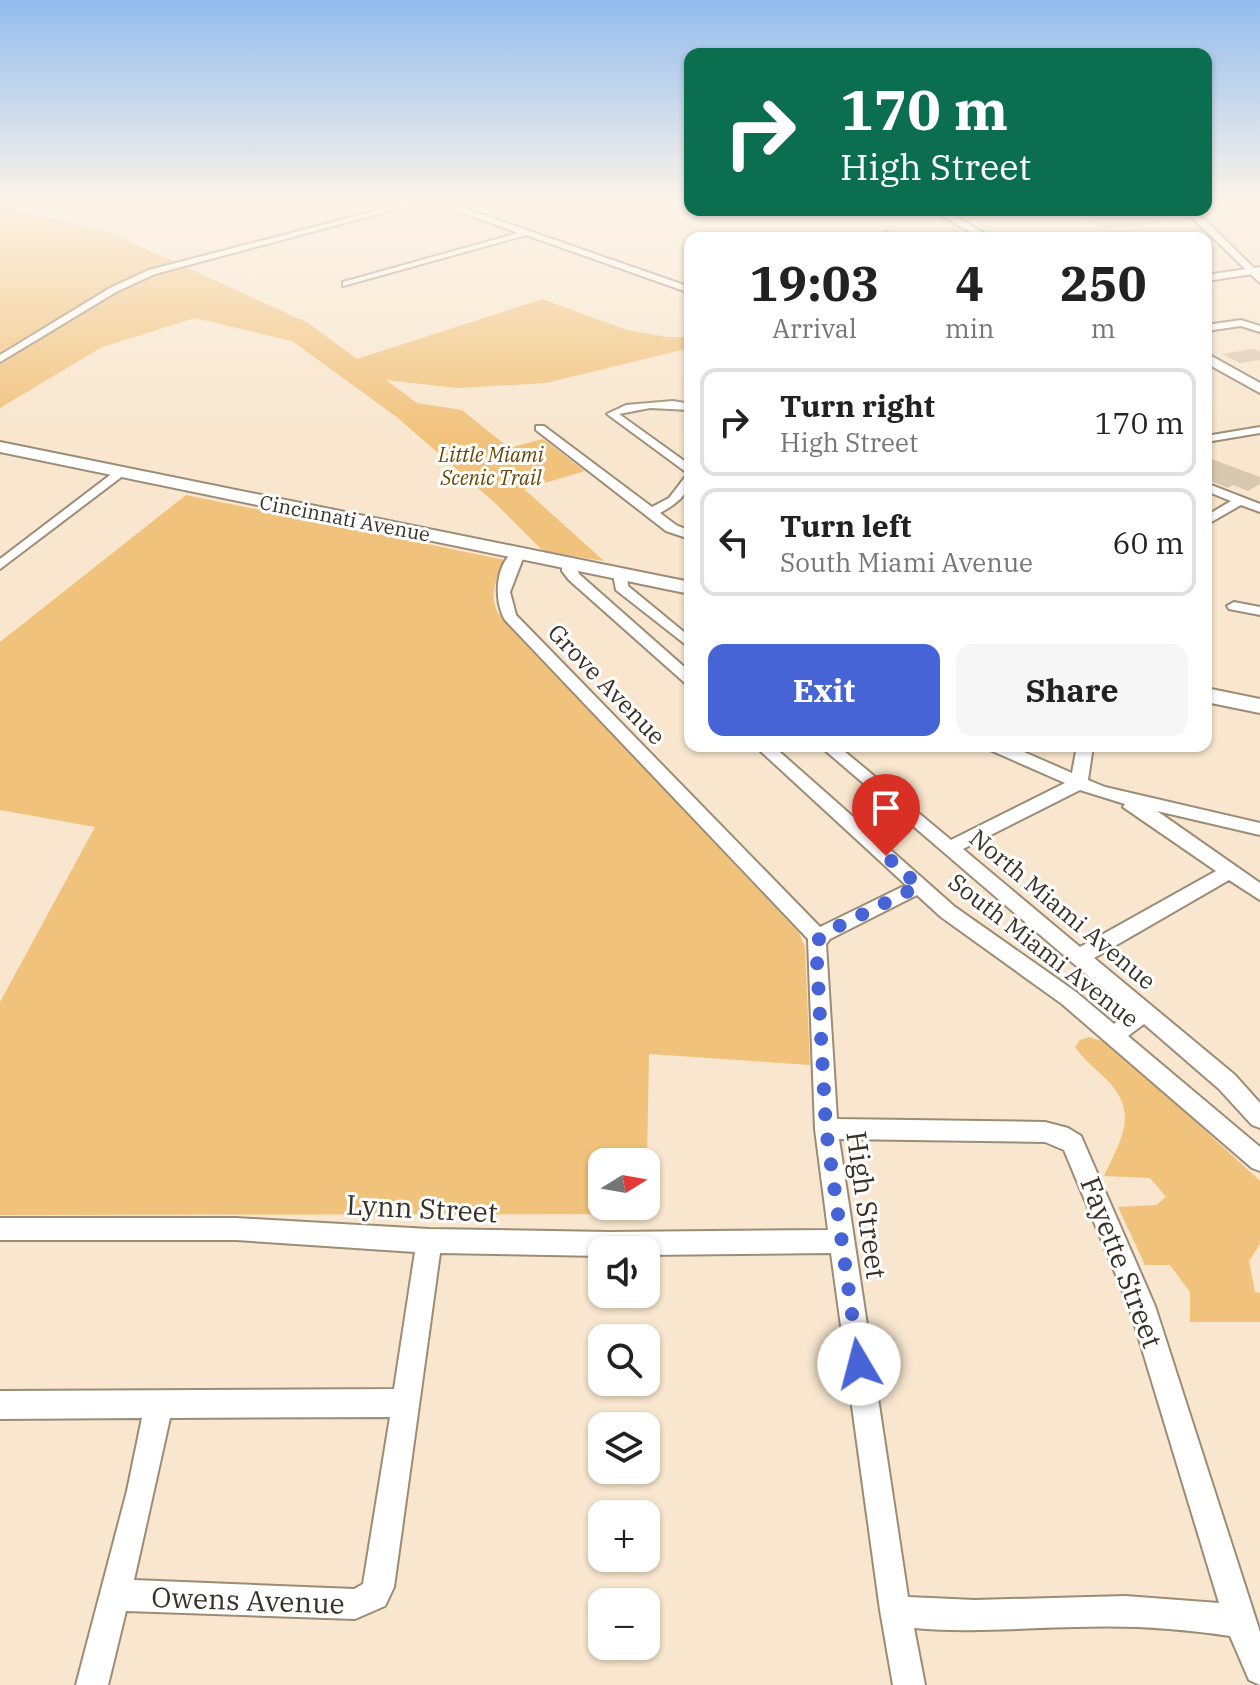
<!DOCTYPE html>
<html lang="en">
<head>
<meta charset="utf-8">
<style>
	body { margin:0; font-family:"IBM Plex Serif",serif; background:#f6f6f6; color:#222; height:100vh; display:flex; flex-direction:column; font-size:30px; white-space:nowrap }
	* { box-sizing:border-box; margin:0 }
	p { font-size:26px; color:#767676 }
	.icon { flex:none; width:44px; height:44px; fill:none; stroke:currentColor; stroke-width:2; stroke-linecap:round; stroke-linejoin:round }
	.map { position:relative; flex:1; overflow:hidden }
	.details { position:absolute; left:684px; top:232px; width:528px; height:520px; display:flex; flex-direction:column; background:#fff; border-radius:16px; box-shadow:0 2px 6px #0004 }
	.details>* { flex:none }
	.guide { position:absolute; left:684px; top:48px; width:528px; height:168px; border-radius:16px; box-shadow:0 2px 6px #0004; background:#0b6e4f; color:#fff; overflow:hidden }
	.needle { width:52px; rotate:79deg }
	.buttons { position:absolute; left:588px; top:1148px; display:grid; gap:16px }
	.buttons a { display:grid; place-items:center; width:72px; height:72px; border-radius:16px; background:#fff; box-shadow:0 2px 6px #0004; font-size:40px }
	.pin { position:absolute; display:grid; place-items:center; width:68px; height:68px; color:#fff; margin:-82px -34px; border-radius:50% 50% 50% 0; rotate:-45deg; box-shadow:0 0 8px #0007 }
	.pin .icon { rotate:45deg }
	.me { position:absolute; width:88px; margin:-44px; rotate:352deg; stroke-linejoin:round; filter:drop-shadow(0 0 6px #0008) }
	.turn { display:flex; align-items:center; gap:28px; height:168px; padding:0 24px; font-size:36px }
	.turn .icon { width:104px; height:104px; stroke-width:2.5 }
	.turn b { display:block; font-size:56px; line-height:68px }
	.eta { display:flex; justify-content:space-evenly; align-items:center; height:136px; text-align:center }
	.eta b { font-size:48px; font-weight:800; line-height:56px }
	.button { display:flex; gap:16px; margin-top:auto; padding:16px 24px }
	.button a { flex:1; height:92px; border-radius:16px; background:#4764d7; color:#fff; font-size:32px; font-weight:800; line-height:92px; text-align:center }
	.button a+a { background:#f6f6f6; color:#222 }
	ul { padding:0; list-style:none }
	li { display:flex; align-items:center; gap:24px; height:108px; margin:0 16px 12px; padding:0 8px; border:4px solid #e0e0e0; border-radius:16px }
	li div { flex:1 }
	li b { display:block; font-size:30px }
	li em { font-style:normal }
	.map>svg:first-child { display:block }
	.green { fill:#f1c27b; fill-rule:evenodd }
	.building { fill:#d9c8b0 }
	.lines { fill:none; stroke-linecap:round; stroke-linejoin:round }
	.minor-casing { stroke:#9c8c75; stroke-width:4 }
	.major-casing { stroke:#9c8c75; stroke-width:4 }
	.highway-casing { stroke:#9c8c75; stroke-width:4 }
	.minor { fill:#fff; fill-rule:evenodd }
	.major { fill:#fff; fill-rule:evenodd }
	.highway { fill:#fff; fill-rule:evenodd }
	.route { stroke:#4764d7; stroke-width:14; stroke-dasharray:0 25.2 }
	.labels { text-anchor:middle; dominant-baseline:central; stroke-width:6; stroke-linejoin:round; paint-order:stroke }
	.far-park-label { font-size:20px; font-style:italic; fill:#684604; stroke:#fff }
	.far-street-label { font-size:20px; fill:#373127; stroke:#fff }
	.street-label { font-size:24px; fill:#373127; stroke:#fff }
	.near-street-label { font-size:28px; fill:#373127; stroke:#fff }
</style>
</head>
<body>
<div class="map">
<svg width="1260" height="1685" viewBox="0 0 1260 1685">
	<rect width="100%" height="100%" fill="#f8e6ce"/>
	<g class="green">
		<polygon points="0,205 109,232 308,323 357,359 542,299 627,330 667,337 690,337 690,348 546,383 457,388 386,380 417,403 462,410 509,448 543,439 585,471 524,489 604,561 549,552 541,549 494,502 398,418 292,341 195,318 102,347 0,408 0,365 9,359 0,355"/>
		<path d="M186,495L505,560C497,579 488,593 498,613L799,933L805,947L810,1065L649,1054L646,1214L0,1215V1002L95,827L0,810V642ZM602,1162H646V1206H602Z"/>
		<path d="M1089,1037L1105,1042L1126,1058L1260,1181V1244L1249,1261L1255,1292L1260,1293V1322H1190V1292L1170,1265H1145L1118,1207L1156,1205L1166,1197L1150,1178L1104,1176C1121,1139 1140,1113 1106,1079C1095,1068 1083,1059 1075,1047L1080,1040Z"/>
	</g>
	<g class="building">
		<polygon points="1121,210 1167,210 1168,218 1157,219 1164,222 1105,229 1075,215"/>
		<polygon points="1253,349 1260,352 1260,360 1240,363 1222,354"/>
		<polygon points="1206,457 1260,477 1260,484 1248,491 1233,485 1228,488 1206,479"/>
	</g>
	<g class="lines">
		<g class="minor-casing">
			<g id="minor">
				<polygon points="410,202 423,202 155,274 116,292 0,362 0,355 110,288 149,270"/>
				<polygon points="434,202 446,202 690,287 690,293 526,235 343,286 343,282 518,233"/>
				<polygon points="886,232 896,238 887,238 882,234"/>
				<polygon points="1260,267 1260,273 1206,281 1206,275"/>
				<polygon points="1241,320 1260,326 1260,332 1241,326 1206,331 1206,325"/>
				<polygon points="673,401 690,404 690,410 650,408 619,414 690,465 690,475 607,414 626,405"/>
				<path d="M536,426H544L652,507L669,498L686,476L690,475C690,495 676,504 660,513L676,525L690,531V539L666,531L536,430Z"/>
				<polygon points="1260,427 1260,433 1206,442 1206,436"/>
				<polygon points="118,469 128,472 0,569 0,559"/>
				<polygon points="1206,483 1260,504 1260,512 1241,505 1206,525 1206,516 1231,501 1206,491"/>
				<path d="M518,549L525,553L510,592L516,615L820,927L906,885L755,746H773L955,907L1076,992L1114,1024L1130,1012L820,746H838L951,840L1065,783L990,750L988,746H1010L1072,773L1077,746H1093L1088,780L1105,787L1260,823V835L1157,811L1260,883V900L1229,880L1094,958L1235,1075L1260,1103V1128L1252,1125L1219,1089L1144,1024L1128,1036L1260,1147V1171L1252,1168L1062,1004L941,917L917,895L830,939L826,944L837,1119L1045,1122L1068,1128L1081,1136L1155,1306L1260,1632V1685L1249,1680L1230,1636C1179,1628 1127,1625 1075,1627C1021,1628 968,1633 914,1628L925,1685H893L880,1610L831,1253L646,1255V1250H602V1256L440,1253L394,1587L385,1606L355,1619L126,1611L108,1685H76L127,1491L142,1418L0,1419V1391L394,1389L415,1252L236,1240H0V1218H236L429,1229L609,1232L828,1230L815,1129L808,939L505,620C493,600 495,560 518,549ZM1080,790L1125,804L1123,807L1216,871L1080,947L963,849ZM839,1139L1045,1142L1064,1150L1129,1306L1219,1603L1125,1596L975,1600L908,1597ZM390,1417L363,1584L354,1589L134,1580L170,1418Z"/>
				<polygon points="569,560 574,561 579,574 690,672 690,685 685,683 569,580 562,571 562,564"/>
				<polygon points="620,570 627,574 628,586 690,637 690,648 616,590 613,574"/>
				<polygon points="1234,602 1260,607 1260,615 1229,609 1227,606"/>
			</g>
		</g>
		<g class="major-casing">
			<g id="major">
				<polygon points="932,210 944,210 993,238 980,238"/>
				<polygon points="1184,210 1195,210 1260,274 1260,283"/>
				<polygon points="1206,353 1260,383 1260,393 1206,363"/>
			</g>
		</g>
		<g class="highway-casing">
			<g id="highway">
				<polygon points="0,442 690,582 690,594 0,452"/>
				<polygon points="1206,688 1260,699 1260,713 1206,702"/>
			</g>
		</g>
		<use href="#minor" class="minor"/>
		<use href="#major" class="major"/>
		<use href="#highway" class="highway"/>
	</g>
	<linearGradient id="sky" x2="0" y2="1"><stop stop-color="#94bcee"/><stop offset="0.46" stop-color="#fcf4e9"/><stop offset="1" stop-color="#fcf4e9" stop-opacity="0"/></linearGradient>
	<rect width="1260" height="438" fill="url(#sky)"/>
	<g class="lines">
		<polyline class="route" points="859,1364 826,1129 816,943 823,934 919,886 886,856"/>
	</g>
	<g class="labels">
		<g class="far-park-label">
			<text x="491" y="454">Little Miami<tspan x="491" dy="23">Scenic Trail</tspan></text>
		</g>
		<g class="far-street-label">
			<text transform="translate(345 518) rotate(11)">Cincinnati Avenue</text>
		</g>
		<g class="street-label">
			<text transform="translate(607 684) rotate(46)">Grove Avenue</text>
			<text transform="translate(1063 909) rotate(40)">North Miami Avenue</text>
			<text transform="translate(1044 950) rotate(38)">South Miami Avenue</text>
		</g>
		<g class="near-street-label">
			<text transform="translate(867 1205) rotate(82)">High Street</text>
			<text transform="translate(422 1208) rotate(3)">Lynn Street</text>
			<text transform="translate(1122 1262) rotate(69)">Fayette Street</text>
			<text transform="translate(248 1600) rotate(2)">Owens Avenue</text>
		</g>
	</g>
</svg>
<div class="buttons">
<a><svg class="needle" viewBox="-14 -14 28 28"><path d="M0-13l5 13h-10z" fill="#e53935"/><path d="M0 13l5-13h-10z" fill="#767676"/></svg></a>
<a><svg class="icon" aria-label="sound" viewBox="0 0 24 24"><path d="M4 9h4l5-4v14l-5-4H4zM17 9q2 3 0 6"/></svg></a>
<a><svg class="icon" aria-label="search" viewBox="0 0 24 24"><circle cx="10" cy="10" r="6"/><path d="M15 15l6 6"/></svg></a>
<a><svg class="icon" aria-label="layers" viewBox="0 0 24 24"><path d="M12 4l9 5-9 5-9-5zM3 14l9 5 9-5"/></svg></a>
<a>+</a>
<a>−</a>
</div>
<div class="pin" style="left:886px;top:856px;background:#d93025"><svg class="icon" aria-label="arrive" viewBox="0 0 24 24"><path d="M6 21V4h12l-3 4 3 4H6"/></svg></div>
<svg class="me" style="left:859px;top:1364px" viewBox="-20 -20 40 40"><circle r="19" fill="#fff"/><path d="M0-13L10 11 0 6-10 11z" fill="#4764d7"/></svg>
<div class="guide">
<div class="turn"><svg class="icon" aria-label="right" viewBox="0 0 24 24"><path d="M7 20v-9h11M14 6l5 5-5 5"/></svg><div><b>170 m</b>High Street</div></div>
</div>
<section class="details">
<div class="eta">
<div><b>19:03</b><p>Arrival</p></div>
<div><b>4</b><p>min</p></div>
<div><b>250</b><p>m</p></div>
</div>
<ul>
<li><svg class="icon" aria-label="right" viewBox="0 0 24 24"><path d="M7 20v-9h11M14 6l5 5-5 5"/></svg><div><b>Turn right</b><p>High Street</p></div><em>170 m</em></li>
<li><svg class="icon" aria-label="left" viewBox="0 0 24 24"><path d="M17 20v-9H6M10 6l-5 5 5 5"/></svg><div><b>Turn left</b><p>South Miami Avenue</p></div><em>60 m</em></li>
</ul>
<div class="button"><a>Exit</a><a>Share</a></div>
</section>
</div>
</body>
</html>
